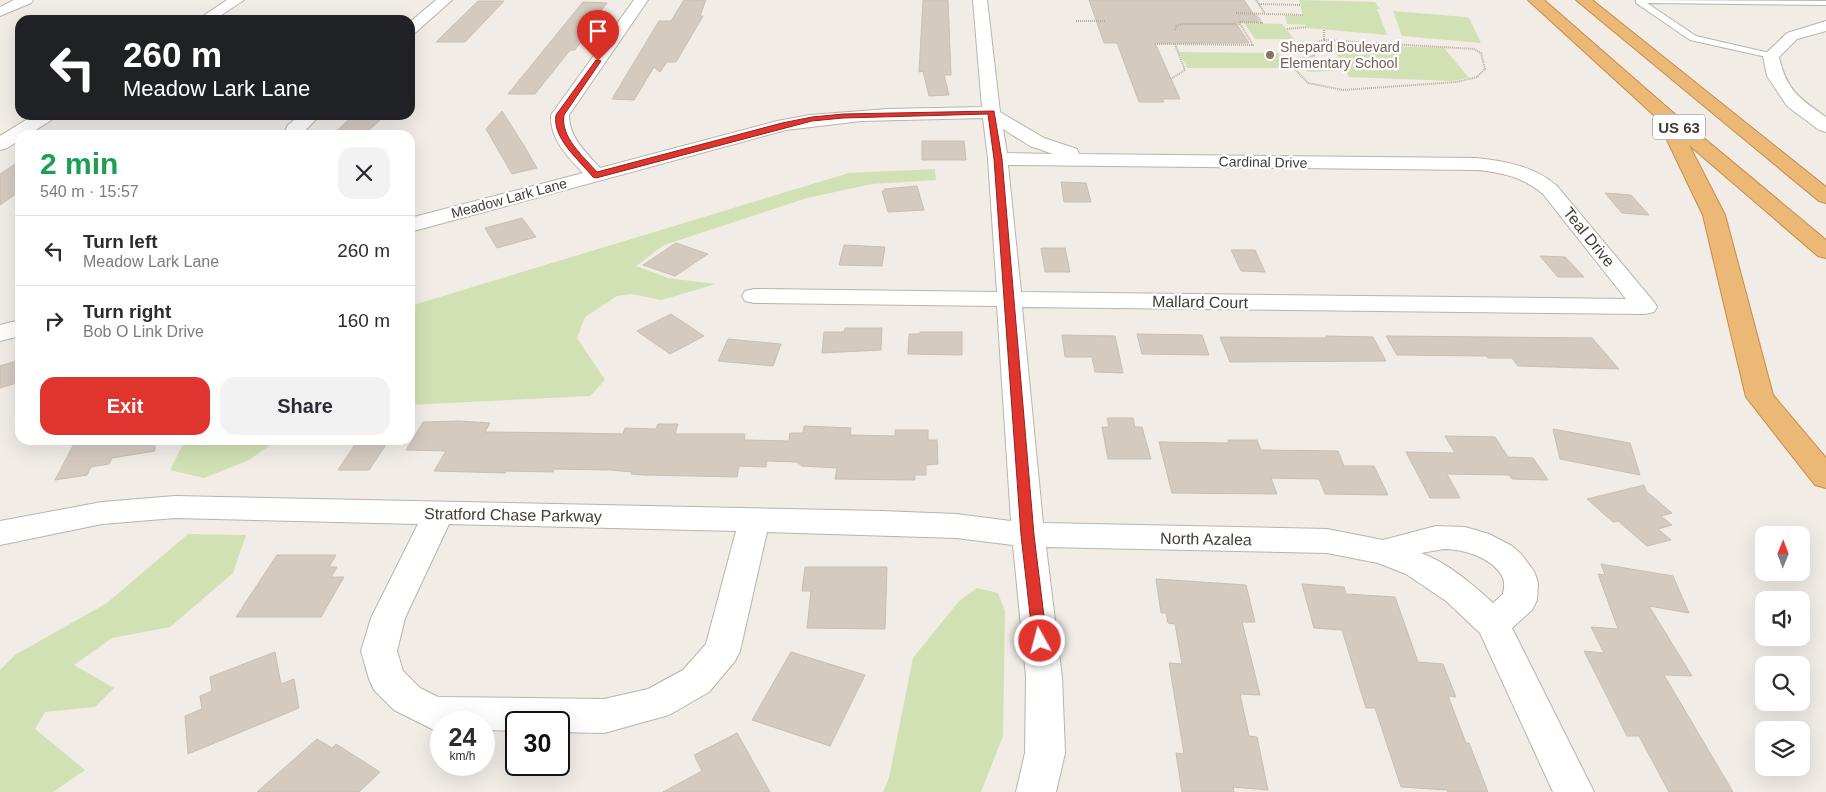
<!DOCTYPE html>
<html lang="en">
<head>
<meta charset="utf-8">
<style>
	body { margin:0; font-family:Helvetica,sans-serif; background:#f2f2f3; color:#2b2b33; height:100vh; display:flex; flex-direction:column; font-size:19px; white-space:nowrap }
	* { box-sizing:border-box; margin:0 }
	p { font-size:16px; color:#7c7c81 }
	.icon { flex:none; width:28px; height:28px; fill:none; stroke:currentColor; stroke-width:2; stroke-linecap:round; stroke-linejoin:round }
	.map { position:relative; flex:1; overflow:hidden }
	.details { position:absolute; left:15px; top:130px; width:400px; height:315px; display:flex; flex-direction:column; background:#fff; border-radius:15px; box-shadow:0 5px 20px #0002 }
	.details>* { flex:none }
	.guide { position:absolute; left:15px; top:15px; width:400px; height:105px; border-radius:15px; box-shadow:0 5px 20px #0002; background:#202124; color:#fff; overflow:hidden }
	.needle { width:32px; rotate:1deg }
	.tools { position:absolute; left:1755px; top:526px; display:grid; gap:10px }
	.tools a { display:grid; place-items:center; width:55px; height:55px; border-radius:10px; background:#fff; box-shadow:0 5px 20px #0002; font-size:25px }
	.speed { position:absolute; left:430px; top:711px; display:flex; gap:10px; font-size:25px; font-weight:700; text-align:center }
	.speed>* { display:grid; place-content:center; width:65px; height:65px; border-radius:50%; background:#fff; box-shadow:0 5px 20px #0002; line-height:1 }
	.speed small { font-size:12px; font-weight:400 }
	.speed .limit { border:2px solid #111; border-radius:8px; background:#fff; color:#111 }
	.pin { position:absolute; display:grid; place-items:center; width:42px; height:42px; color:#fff; margin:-51px -21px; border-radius:50% 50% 50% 0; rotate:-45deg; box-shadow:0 0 5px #0007 }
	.pin .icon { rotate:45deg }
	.me { position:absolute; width:55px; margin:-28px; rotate:353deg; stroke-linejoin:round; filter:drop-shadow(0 0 4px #0008) }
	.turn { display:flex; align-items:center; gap:18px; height:105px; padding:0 25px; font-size:22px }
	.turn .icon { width:65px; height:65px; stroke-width:2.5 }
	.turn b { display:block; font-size:35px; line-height:42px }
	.round { display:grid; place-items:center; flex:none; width:52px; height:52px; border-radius:15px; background:#f2f2f3 }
	.overview { display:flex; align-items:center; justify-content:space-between; height:85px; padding:0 25px }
	h1 { font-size:30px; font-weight:700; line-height:38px; color:#1e9e55 }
	.primary-button { display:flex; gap:10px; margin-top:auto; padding:10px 25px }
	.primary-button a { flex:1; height:58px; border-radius:15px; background:#e0352e; color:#fff; font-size:20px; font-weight:700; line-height:58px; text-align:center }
	.primary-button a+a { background:#f2f2f3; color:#2b2b33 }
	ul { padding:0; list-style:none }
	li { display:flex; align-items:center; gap:15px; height:70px; padding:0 25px; border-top:1px solid #e1e1e2 }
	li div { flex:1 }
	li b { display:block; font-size:19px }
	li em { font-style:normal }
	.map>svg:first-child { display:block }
	.green { fill:#d1e1b4 }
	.building { fill:#d4cac0; stroke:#cbbeb1 }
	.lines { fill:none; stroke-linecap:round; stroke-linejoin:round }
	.lane-casing { stroke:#bbb3aa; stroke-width:2 }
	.street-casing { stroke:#bbb3aa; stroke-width:2 }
	.highway-casing { stroke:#ca8b47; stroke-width:2 }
	.path { stroke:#bbad9d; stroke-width:2; stroke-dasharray:1 1; stroke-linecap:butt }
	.lane { fill:#fff; fill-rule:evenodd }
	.street { fill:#fff; fill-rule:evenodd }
	.highway { fill:#ecb876; fill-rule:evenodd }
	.route { fill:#e0352e; stroke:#92221e }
	.education-dot { fill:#8d6e63; stroke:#fff; stroke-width:2 }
	.labels { text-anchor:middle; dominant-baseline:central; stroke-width:4.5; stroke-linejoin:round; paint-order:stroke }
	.far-education-label { font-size:14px; fill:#785e54; stroke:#fff; text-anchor:start }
	.far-street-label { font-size:14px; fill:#433d36; stroke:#fff }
	.shield { fill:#fff; stroke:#7b7772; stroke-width:1 }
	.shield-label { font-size:15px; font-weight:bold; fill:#433d36 }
	.street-label { font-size:16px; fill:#433d36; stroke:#fff }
</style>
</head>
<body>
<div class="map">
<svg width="1826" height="792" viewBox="0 0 1826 792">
	<rect width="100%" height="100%" fill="#f1ece6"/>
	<g class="green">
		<polygon points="1299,0 1375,2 1380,9 1377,9 1387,35 1307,28 1306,25 1287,24 1285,15 1303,16"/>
		<polygon points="1393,11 1465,17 1469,18 1481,43 1402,36"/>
		<polygon points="1244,23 1282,24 1294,39 1255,39"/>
		<polygon points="1331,44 1444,48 1469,78 1452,81 1349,77"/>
		<polygon points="1179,52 1278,53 1291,68 1187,68"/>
		<polygon points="1322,60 1333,71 1308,72 1296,61"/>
		<polygon points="935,169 936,180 872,184 807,198 664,245 636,266 668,278 716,284 661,300 632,294 617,296 585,317 577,338 605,380 590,396 410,405 410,306 849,173"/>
		<polygon points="185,440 277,440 249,460 204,478 170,470"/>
		<polygon points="188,534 246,535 233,573 170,627 112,638 74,665 114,688 95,707 45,712 35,729 85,770 53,792 0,792 0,670 15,655 107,603"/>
		<polygon points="977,588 998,593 1005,611 1003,736 981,792 883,792 889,778 913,658 959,601"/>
	</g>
	<g class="building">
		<polygon points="684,0 706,0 700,16 703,16 676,62 667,62 660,72 654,67 634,100 612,99 659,21 671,21"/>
		<polygon points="923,0 948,0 951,75 944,75 949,95 929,96 923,71 919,72"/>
		<polygon points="1089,0 1244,0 1259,22 1235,22 1249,43 1155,43 1180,99 1162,99 1164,102 1139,102 1117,43 1104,43"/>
		<polygon points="478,1 504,1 465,42 436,42"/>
		<polygon points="583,2 607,3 591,23 594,23 575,50 570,50 535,94 508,94"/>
		<polygon points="502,111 523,144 537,168 512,174 486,129"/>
		<polygon points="354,115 385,115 364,135 332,135"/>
		<polygon points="922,141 964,141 966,160 922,160"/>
		<polygon points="20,161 20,191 0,205 0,174"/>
		<polygon points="1061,182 1086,183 1091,202 1064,202"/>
		<polygon points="917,186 924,210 888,212 882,191 885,191 884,189"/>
		<polygon points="1605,193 1631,195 1649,215 1622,213"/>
		<polygon points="522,218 536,237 497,248 485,228"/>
		<polygon points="676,243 708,254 675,276 643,265"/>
		<polygon points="844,245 885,247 882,266 839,265"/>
		<polygon points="1041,248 1065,248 1070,272 1045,272"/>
		<polygon points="1231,250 1255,250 1265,272 1241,271"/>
		<polygon points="1540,256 1565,257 1584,277 1558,277"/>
		<polygon points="671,314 704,336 670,354 637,331"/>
		<polygon points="845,328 882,328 881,350 822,353 824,332 844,332"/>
		<polygon points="920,332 962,332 962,355 908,354 909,334 920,334"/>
		<polygon points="1137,334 1202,335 1209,355 1142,354"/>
		<polygon points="1062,335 1115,336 1123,373 1095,372 1092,357 1065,357"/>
		<polygon points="1326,336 1373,337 1386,361 1230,362 1220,337 1306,338 1326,338"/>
		<polygon points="1386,336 1592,338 1619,369 1518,366 1512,358 1488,358 1487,356 1397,355"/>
		<polygon points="728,339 781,344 773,366 718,361"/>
		<polygon points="20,360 20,382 0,388 0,366"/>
		<polygon points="1107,418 1133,418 1135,427 1142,427 1151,459 1108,459 1102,427 1109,427"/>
		<polygon points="459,421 490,423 485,432 574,433 623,434 625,428 656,429 658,424 678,424 675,434 745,434 744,440 789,441 790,433 803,433 804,426 851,428 850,435 895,436 895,430 928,430 928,440 937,440 938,464 926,465 926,475 915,475 915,480 835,479 837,468 802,466 797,462 767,461 766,467 739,466 737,477 645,475 631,474 632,472 610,470 554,469 553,472 506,471 505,473 434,471 446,451 406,450 423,422"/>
		<polygon points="1553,429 1630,443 1640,475 1560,459"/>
		<polygon points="1445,436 1495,437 1508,457 1533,458 1548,480 1512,479 1509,475 1447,474 1460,498 1430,498 1406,452 1455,453"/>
		<polygon points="76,440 155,440 155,451 112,458 109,464 91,467 87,475 55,480"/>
		<polygon points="358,440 389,440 369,470 338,470"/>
		<polygon points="1228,440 1257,440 1261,450 1338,451 1344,466 1374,466 1388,495 1325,494 1319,479 1271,478 1277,494 1172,493 1159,442 1229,443"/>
		<polygon points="1644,485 1646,491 1672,513 1661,516 1672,525 1658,529 1671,540 1647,546 1618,521 1613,522 1587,499"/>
		<polygon points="277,555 336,555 329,567 337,567 331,577 344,577 321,617 236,617"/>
		<polygon points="1601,564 1673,576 1689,613 1649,606 1692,676 1664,675 1733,792 1669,792 1639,736 1627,736 1584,651 1604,653 1591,627 1618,629 1598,574 1605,575"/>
		<polygon points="805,567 887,567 885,629 807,628 811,591 802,591"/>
		<polygon points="1156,579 1246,585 1255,622 1242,622 1260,695 1240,694 1249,736 1257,737 1268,790 1233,787 1234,792 1182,792 1176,753 1184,754 1169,663 1182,664 1175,624 1168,623 1166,613 1161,613"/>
		<polygon points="1302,584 1344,587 1346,594 1395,597 1418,662 1443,664 1456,697 1448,696 1466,743 1469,743 1488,792 1448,792 1447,790 1401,787 1375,708 1366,708 1342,630 1314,628"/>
		<polygon points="275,652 281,684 294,679 299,708 188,754 185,716 202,709 200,696 212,691 210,677"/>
		<polygon points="791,652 865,675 830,746 752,720"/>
		<polygon points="737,733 770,792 663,792 702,771 694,755"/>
		<polygon points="317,739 332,748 336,744 380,772 359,792 257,792"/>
	</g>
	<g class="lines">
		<g class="lane-casing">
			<polygon id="lane" points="1636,0 1826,1 1826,5 1647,3 1696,36 1774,54 1775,56 1771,58 1690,40 1636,3"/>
		</g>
		<g class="street-casing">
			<g id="street">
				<polygon points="14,0 33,0 31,3 0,16 0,7"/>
				<polygon points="227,0 244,0 214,20 197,20"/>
				<polygon points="436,0 452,0 415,33 410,35 410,22"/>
				<path d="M634,0H648L569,115C569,138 586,152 600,168L777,121L810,115L887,109L982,107L973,0H987L1000,112L1044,138L1077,149L1079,154L1476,158C1505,161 1534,166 1557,186L1654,302L1657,307L1654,312L1645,314L1022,307L1043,523L1327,529L1383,540L1436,526L1465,527L1489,534L1512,546L1521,554L1534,571L1538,583L1537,600L1532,610L1512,628L1594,792H1553L1480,633L1446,601L1406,574L1378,563L1327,553L1046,547L1062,677L1065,753L1056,792H1016L1025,753L1026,677L1013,545L956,538L767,532L740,651L735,661L709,692L669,715L604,733L559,732V722H516V731L484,730V722H441V730H434L394,710L374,690L369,679L361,651L371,618L418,524L175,518L102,524L0,545V521L102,502L175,496L882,511L956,514L1011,521L997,306L754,303L745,301L742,296L745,291L754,289L997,292L988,159L983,118L861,121L786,130L410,232V218L583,173C567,156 550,139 551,115ZM1003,129L1030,146L1053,154L1007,153ZM1008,165L1476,170C1501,172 1523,177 1543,194L1626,299L1021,292ZM449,524L736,531L706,644L683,670L648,689L604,699L438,697L420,688L403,671L397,651L405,618ZM1444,549C1464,549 1494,558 1503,578C1505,583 1504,589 1503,594L1493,603C1472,584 1448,563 1421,553Z"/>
				<path d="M1826,21V31L1797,39L1779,57C1786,90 1800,99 1826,117V132L1819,130L1787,106L1767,76L1763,56L1787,33Z"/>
				<polygon points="34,115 56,115 53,119 28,135 20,135 20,140 7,148 0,150 0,136"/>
				<polygon points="300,115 320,115 301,135 283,135 288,125"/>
				<polygon points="20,320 20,336 0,341 0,325"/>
			</g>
		</g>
		<g class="highway-casing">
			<g id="highway">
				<polygon points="1528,0 1544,0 1670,110 1826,240 1826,258 1818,256 1689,145 1725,215 1773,395 1826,458 1826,488 1815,485 1746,397 1703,215 1656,117"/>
				<polygon points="1576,0 1592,0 1826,187 1826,203 1819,201"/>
			</g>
		</g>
		<g class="path">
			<polyline points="1256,0 1265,13"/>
			<polyline points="1259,4 1300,5"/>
			<polyline points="1236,13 1303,15"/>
			<polyline points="1076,21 1105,21"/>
			<polyline points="1240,22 1262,23 1255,13"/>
			<polyline points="1287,29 1307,27"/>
			<polyline points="1175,30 1176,26 1184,24 1240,24"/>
			<polyline points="1324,30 1324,40"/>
			<polygon points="1324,40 1474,49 1481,53 1485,69 1477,77 1457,82 1343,90 1308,83 1295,69 1290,60 1314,56 1313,48 1317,42"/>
			<polyline points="1155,44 1175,44 1185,70 1171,79"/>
			<polyline points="1175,44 1253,45 1239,22"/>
			<polyline points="1284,60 1290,60"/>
		</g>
		<use href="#lane" class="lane"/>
		<use href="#street" class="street"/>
		<use href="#highway" class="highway"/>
	</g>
	<path class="route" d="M596,60L601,61L564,115C560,137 584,157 597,172L782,123L812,117L843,114L994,111L1002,159L1034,535L1047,641L1045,646L1040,647L1035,646L1033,641L1021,535L994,159L988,114L843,118L812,121L596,178L593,177C579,160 552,138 556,115Z"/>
	<circle class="education-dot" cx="1270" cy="55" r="5"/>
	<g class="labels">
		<g class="far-education-label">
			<text x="1280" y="47">Shepard Boulevard<tspan x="1280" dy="16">Elementary School</tspan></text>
		</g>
		<g class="far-street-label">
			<text transform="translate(1263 162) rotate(1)">Cardinal Drive</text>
			<text transform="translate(509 198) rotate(-15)">Meadow Lark Lane</text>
		</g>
		<rect class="shield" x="1653" y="114.5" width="52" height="25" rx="4"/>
		<g class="shield-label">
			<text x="1679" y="127">US 63</text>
		</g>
		<g class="street-label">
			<text transform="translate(1589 237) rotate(51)">Teal Drive</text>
			<text transform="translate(1200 302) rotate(1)">Mallard Court</text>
			<text transform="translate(513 515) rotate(1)">Stratford Chase Parkway</text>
			<text transform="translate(1206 539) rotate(1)">North Azalea</text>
		</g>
	</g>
</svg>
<div class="tools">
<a><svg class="needle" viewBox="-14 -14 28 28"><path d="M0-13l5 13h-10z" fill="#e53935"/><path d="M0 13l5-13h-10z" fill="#7c7c81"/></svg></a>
<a><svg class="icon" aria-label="sound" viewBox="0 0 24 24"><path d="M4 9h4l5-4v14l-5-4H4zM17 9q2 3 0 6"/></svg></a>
<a><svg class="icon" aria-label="search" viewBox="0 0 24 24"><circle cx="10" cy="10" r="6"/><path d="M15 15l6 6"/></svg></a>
<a><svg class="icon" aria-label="layers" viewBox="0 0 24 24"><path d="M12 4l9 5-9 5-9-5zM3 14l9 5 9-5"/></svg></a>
</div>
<div class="speed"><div>24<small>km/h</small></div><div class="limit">30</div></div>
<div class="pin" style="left:598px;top:61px;background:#d93025"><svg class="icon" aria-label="arrive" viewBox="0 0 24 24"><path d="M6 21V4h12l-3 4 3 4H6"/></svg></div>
<svg class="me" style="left:1040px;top:641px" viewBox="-20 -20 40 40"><circle r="17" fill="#e0352e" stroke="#fff" stroke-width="3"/><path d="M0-11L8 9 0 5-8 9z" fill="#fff"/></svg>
<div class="guide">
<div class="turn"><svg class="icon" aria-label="left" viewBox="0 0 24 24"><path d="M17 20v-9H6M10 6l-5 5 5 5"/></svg><div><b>260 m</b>Meadow Lark Lane</div></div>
</div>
<section class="details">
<div class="overview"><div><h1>2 min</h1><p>540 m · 15:57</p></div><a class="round"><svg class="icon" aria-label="close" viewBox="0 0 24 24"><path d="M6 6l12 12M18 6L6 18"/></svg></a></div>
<ul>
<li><svg class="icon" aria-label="left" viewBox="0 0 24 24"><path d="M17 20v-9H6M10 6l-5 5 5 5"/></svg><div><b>Turn left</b><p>Meadow Lark Lane</p></div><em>260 m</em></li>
<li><svg class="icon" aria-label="right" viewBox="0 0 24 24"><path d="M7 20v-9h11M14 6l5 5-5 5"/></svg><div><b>Turn right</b><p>Bob O Link Drive</p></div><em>160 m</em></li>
</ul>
<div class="primary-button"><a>Exit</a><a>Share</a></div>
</section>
</div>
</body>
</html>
